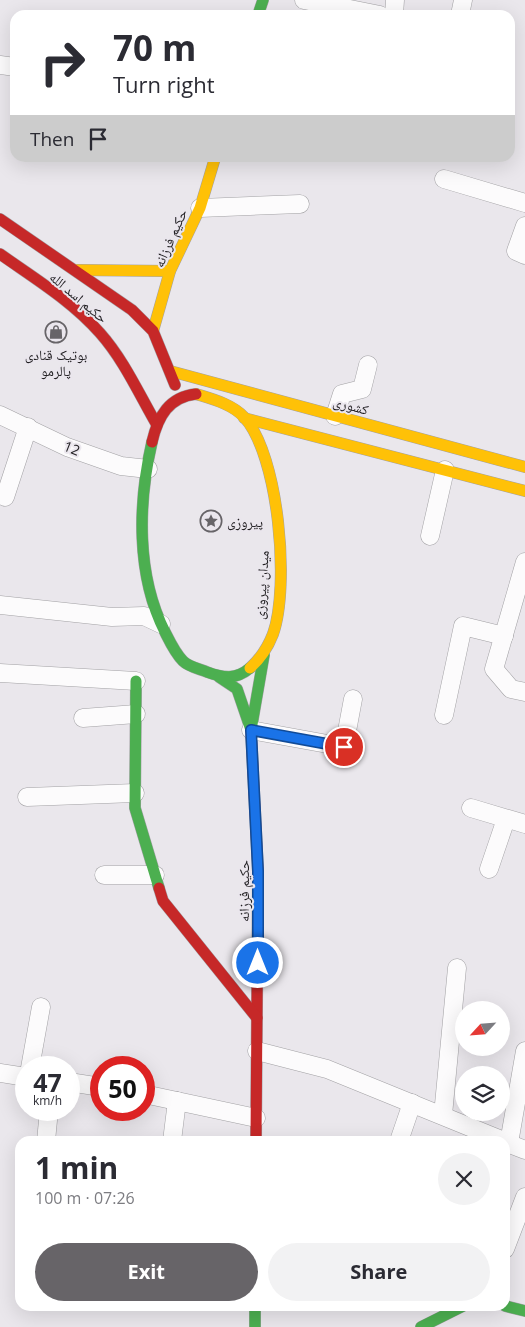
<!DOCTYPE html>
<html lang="en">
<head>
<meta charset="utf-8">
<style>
	body { margin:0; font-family:"Open Sans","Noto Naskh Arabic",sans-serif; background:#f2f2f3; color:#2b2b33; height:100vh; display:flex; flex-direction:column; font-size:19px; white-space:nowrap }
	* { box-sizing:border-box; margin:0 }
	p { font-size:16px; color:#7c7c81 }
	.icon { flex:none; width:28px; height:28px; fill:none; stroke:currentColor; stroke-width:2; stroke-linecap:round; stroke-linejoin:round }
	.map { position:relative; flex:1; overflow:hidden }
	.sheet { position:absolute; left:15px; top:1136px; width:495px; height:175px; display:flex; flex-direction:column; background:#fff; border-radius:15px; box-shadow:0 5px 20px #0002 }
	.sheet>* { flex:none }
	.top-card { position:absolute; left:10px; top:10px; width:505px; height:152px; border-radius:15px; box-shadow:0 5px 20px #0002; background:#fff; color:#2b2b33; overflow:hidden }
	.needle { width:32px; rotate:244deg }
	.buttons { position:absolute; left:455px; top:1001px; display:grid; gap:10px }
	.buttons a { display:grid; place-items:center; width:55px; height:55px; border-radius:50%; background:#fff; box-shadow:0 5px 20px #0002; font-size:25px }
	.speed { position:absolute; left:15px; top:1056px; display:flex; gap:10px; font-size:25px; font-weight:700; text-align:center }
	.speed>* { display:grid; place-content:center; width:65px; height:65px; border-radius:50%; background:#fff; box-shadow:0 5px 20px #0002; line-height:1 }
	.speed small { font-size:12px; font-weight:400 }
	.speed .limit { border:8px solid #d22; background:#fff; color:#111 }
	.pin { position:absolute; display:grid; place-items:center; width:42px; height:42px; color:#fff; margin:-21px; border:2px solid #fff; border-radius:50%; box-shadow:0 1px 5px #0007 }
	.me { position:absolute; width:55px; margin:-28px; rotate:0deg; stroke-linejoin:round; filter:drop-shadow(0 0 4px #0008) }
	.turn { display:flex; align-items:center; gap:18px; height:105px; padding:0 20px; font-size:22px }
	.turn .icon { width:65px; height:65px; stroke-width:2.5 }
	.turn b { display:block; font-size:35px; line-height:42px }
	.then { display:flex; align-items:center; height:48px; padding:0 20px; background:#0003; gap:10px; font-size:19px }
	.round { display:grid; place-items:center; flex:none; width:52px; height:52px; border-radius:26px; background:#f2f2f3 }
	.summary { display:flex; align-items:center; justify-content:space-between; height:85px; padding:0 20px }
	h1 { font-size:30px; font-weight:700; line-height:38px }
	.action { display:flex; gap:10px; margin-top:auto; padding:10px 20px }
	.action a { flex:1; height:58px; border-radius:30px; background:#676468; color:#fff; font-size:20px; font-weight:700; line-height:58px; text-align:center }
	.action a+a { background:#f2f2f3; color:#2b2b33 }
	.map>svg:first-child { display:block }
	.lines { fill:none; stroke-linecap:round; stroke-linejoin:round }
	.street-casing { stroke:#a2a1a4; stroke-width:19 }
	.fast-casing { stroke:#a2a1a4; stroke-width:12 }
	.slow-casing { stroke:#a2a1a4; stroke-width:12 }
	.jam-casing { stroke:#a2a1a4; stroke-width:12 }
	.street { stroke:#fcfbfc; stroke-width:18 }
	.fast { stroke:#4caf50; stroke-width:11 }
	.slow { stroke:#ffc107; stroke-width:11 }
	.jam { stroke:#c62828; stroke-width:11 }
	.route-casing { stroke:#114b97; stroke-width:12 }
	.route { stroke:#1a73e8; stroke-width:9 }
	.labels { text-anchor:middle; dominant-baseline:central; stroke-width:4; stroke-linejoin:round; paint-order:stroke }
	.street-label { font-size:14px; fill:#201e21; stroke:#eae6ed }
	.poi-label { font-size:14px; fill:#201e21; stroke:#eae6ed }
</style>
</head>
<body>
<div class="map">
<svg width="525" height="1327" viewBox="0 0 525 1327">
	<rect width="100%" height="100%" fill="#eae7ec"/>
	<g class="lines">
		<g class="street-casing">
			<g id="street">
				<polyline points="304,0 380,15"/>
				<polyline points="394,15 395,0"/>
				<polyline points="460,15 463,0"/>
				<polyline points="0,65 15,67"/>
				<polyline points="444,179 525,203"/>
				<polyline points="200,208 300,204"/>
				<polyline points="525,226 516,251 525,255"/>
				<polyline points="0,415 67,447 121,466 148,469"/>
				<polyline points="335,416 342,394 362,389 368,365"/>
				<polyline points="5,497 28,427"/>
				<polyline points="430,536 445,470"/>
				<polyline points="525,562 494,669 511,689 525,692"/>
				<polyline points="0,605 112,617 144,616 161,624"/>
				<polyline points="0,673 136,681"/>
				<polyline points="444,715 463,626 504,636"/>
				<polyline points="83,718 136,714"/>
				<polyline points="251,730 344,747 353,699"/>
				<polyline points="27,797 135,793"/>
				<polyline points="471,808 525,824"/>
				<polyline points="489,869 506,819"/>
				<polyline points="104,875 155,875"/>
				<polyline points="257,1051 327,1069 504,1141"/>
				<polyline points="30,1068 41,1007"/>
				<polyline points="0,1073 26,1077"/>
				<polyline points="69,1082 101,1087"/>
				<polyline points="144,1094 256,1118"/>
				<polyline points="443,1115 457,968"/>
				<polyline points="46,1141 49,1110"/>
				<polyline points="172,1141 177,1101"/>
				<polyline points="399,1141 412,1103"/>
				<polyline points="505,1142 525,1150"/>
				<polyline points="509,1143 525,1051"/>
				<polyline points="505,1249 525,1197"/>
			</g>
		</g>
		<g class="fast-casing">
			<g id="fast">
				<polyline points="258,15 263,0"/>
				<path d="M152,442C138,503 136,575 165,632C170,642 175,653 183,661C189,667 200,669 207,672C223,678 236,680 250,668"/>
				<polyline points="219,677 237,689 251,730 264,655"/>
				<polyline points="136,681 135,808 159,888"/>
				<polyline points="255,1306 255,1327"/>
				<polyline points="505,1306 525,1311"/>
				<polyline points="421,1327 463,1306"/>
			</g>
		</g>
		<g class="slow-casing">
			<g id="slow">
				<polyline points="76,270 170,271"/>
				<polyline points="153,331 170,271 200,208 215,158"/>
				<polyline points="170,371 525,467"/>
				<path d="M196,394C212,399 232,404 244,417C279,455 290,586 273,634C268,647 260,659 250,668"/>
				<polyline points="244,418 525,491"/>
			</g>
		</g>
		<g class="jam-casing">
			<g id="jam">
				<polyline points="0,219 132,310 153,331 175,385"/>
				<path d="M0,254C34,278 72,301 100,333C124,360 139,394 157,425"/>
				<path d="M152,442C158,416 169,397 196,394"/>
				<polyline points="251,730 258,871 256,1141"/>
				<polyline points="159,888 163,901 257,1018"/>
			</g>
		</g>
		<use href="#street" class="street"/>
		<use href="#fast" class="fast"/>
		<use href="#slow" class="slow"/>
		<use href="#jam" class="jam"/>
	</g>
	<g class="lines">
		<g class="route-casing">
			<polyline id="route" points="258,963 258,871 251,730 344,747"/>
		</g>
		<use href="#route" class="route"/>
	</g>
	<defs>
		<g id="shop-ring" transform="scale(1.125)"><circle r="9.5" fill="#eae6ed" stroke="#676468" stroke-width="1.5"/><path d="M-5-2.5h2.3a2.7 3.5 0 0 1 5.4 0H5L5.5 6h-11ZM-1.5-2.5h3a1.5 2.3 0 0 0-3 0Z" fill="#676468"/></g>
		<g id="sight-ring" transform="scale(1.125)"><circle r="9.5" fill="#eae6ed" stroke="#676468" stroke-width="1.5"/><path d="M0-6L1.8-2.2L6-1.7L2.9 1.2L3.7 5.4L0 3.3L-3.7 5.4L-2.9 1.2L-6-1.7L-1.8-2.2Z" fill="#676468"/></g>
	</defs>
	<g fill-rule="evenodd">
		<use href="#shop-ring" x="56" y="332"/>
		<use href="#sight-ring" x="211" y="521"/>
	</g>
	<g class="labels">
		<g class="street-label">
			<text transform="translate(170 238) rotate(-66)">حکیم فرزانه</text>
			<text transform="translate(79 297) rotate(40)">حکیم اسد الله</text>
			<text transform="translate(351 405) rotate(15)">کشوری</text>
			<text transform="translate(72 448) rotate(22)">12</text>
			<text transform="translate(261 585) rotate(-86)">میدان پیروزی</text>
			<text transform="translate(243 891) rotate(-90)">حکیم فرزانه</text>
		</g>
		<g class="poi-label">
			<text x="56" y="354">بوتیک قنادی<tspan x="56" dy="16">پالرمو</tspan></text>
			<text x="227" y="521" text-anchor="start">پیروزی</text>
		</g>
	</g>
</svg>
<div class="buttons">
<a><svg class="needle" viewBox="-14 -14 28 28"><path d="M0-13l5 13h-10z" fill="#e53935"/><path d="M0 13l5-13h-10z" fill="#7c7c81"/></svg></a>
<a><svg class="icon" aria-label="layers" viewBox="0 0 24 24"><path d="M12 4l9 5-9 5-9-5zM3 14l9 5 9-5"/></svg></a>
</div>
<div class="speed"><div>47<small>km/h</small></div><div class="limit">50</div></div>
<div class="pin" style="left:344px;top:747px;background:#d93025"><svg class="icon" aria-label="arrive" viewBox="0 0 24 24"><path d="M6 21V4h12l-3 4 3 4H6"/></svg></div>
<svg class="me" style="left:258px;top:963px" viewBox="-20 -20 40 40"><circle r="17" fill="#1a73e8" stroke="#fff" stroke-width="3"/><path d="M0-11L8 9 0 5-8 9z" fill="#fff"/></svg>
<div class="top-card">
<div class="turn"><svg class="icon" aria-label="right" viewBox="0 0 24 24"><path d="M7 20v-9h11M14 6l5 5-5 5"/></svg><div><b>70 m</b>Turn right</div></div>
<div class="then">Then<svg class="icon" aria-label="arrive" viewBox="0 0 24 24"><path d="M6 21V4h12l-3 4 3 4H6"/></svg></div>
</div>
<section class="sheet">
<div class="summary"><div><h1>1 min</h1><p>100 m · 07:26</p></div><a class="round"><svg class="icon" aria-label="close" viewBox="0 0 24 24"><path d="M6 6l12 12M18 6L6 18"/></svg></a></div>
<div class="action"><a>Exit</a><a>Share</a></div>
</section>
</div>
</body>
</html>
